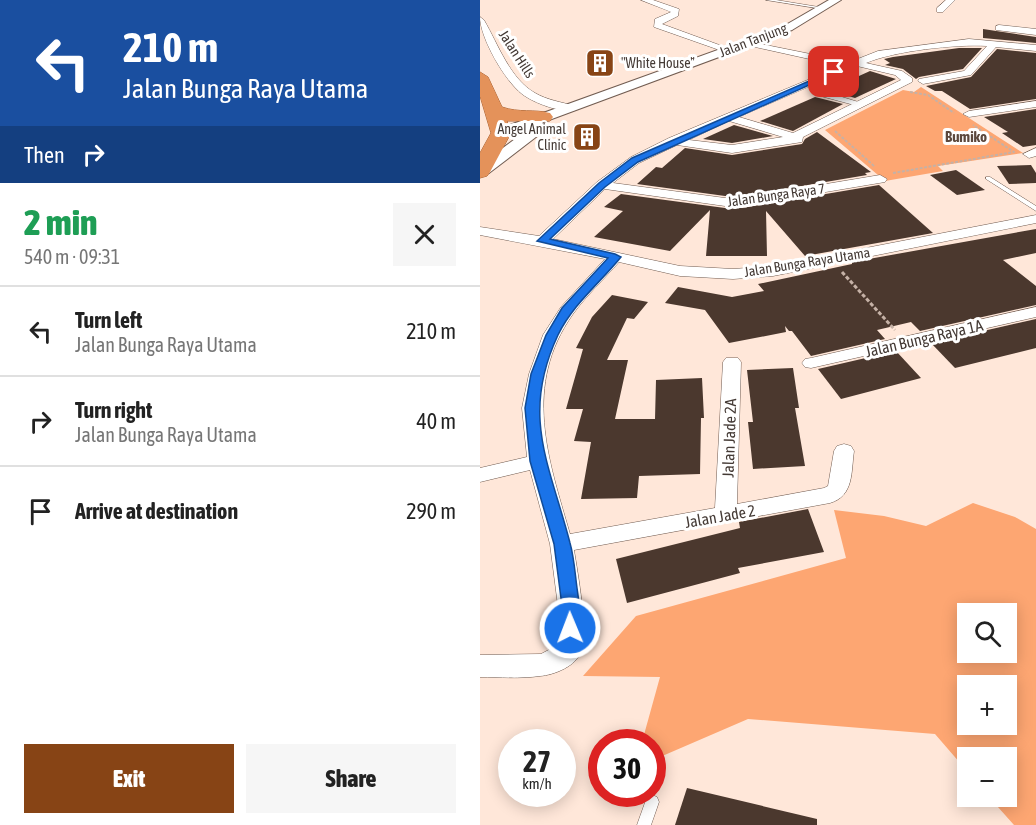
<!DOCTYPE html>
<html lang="en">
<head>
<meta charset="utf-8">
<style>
	body { margin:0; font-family:"Asap Condensed",sans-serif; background:#f6f6f6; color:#222; height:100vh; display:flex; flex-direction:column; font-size:22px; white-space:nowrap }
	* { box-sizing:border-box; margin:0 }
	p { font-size:20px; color:#767676 }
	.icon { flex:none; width:33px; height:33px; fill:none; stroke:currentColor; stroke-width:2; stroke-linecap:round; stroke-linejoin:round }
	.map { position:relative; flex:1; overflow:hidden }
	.sheet { display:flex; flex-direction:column; background:#fff; width:480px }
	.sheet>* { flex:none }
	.banner { background:#1a4fa0; color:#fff; overflow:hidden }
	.controls { position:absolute; left:477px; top:603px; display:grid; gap:12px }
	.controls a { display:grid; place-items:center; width:60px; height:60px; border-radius:0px; background:#fff; box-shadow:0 3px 15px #0003; font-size:30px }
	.speed { position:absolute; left:18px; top:729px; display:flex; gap:12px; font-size:30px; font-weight:700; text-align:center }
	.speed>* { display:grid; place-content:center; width:78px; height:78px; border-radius:50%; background:#fff; box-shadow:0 3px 15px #0003; line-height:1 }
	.speed small { font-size:15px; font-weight:400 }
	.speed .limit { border:9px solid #d22; background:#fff; color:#111 }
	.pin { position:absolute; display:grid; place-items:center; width:51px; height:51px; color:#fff; margin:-26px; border-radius:12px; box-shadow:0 3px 9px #0006 }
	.me { position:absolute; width:66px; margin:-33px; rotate:359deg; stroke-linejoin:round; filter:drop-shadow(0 0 4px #0008) }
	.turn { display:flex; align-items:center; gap:21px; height:126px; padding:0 24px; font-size:27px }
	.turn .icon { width:78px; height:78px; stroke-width:2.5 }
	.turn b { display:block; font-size:42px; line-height:51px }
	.then { display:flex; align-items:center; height:57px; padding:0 24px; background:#0003; gap:12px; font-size:22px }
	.round { display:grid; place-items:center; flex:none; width:63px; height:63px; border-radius:0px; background:#f6f6f6 }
	.headline { display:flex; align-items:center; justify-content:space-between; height:102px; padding:0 24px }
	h1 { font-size:36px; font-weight:800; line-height:45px; color:#1e9e55 }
	.cta { display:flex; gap:12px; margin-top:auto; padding:12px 24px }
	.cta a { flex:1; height:69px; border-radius:0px; background:#874415; color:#fff; font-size:24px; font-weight:800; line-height:69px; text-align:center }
	.cta a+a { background:#f6f6f6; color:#222 }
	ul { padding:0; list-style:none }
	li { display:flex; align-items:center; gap:18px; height:90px; padding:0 24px; border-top:2px solid #e0e0e0 }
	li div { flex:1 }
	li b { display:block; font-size:22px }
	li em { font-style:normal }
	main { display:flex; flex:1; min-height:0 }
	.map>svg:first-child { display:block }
	.green { fill:#fda672; fill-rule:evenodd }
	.building { fill:#4b382e }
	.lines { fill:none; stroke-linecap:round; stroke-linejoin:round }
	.service-casing { stroke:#725d52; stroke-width:1 }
	.pedestrian-casing { stroke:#725d52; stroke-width:1 }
	.minor-casing { stroke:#725d52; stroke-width:1 }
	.tertiary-casing { stroke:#725d52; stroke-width:2 }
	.trunk-casing { stroke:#a76132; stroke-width:1 }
	.path-far1 { stroke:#c5b1a6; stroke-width:2; stroke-dasharray:3 1.5; stroke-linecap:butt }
	.path { stroke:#c5b1a6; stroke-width:3; stroke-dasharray:4 2; stroke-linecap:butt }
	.service { fill:#fff; fill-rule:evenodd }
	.pedestrian { fill:#fff; fill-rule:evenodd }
	.minor { fill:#fff; fill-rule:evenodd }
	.tertiary { fill:#fff; fill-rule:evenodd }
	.trunk { fill:#e4925a; fill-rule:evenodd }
	.route { fill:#1a73e8; stroke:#114b97; stroke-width:1.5 }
	.labels { text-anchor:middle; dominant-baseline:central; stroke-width:6; stroke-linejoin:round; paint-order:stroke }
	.far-street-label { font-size:14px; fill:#443a35; stroke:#fff }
	.far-poi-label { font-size:14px; fill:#443a35; stroke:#fff; text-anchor:start }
	.far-neighbourhood-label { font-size:15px; font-weight:bold; fill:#5c483d; stroke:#fff }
	.street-label { font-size:16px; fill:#443a35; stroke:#fff }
</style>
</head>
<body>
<main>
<section class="sheet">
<div class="banner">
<div class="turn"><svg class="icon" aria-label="left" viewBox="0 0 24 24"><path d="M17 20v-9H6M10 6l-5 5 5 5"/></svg><div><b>210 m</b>Jalan Bunga Raya Utama</div></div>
<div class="then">Then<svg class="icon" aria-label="right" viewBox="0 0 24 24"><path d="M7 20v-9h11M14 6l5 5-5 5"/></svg></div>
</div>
<div class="headline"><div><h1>2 min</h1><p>540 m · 09:31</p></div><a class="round"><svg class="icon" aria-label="close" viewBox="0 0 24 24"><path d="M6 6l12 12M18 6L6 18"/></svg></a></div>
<ul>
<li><svg class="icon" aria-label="left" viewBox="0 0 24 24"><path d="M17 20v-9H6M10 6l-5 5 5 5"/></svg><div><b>Turn left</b><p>Jalan Bunga Raya Utama</p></div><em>210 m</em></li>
<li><svg class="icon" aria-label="right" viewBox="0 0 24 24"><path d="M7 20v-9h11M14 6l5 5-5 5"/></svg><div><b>Turn right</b><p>Jalan Bunga Raya Utama</p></div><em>40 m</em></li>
<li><svg class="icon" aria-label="arrive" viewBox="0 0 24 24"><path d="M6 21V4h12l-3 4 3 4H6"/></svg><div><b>Arrive at destination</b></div><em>290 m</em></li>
</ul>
<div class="cta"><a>Exit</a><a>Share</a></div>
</section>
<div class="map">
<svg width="556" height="825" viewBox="0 0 556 825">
	<rect width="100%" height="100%" fill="#ffe7d9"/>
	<g class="green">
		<polygon points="441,87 543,153 458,166 463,171 405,181 345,130 423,90 434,92"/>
		<path d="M493,503L535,517L556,529V825H534L509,797L526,796V758H488L487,771L455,734L268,719L173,760L172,742H162L180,677L103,676L156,616L366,558L354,510L404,516L446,526ZM488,614H526V652H488ZM488,686H526V724H488Z"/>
	</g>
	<g class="building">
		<polygon points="503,29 556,37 556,43 503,38"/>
		<polygon points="479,48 502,48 483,69 439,77 436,79 423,69 405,65 410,63 404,59 413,57"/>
		<polygon points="517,49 556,53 556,99 490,109 462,91 455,91 446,86 491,77"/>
		<polygon points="390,71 416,79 375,98 348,90"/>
		<polygon points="335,97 363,104 313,131 280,121"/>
		<polygon points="556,109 556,145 543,147 522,133 528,132 504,117"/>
		<polygon points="254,125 293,136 252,143 223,139"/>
		<polygon points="337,132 391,172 385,173 387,175 262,196 245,196 157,184 176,167 182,168 205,148 252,155 322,144 325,139"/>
		<polygon points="551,165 556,173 556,183 529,184 517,166"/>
		<polygon points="476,170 479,172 505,190 477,195 450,175"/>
		<polygon points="399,185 453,233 325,256 286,211 287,256 226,256 230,210 190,251 114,237 143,211 124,207 141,194 245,208 262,208"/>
		<polygon points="556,229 556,253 523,260 556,286 556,305 440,331 431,322 397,330 405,339 331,356 312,331 309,331 305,326 306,332 249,343 225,310 185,303 198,287 252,297 284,291 278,284 372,264 372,262"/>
		<polygon points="132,295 168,302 154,319 147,318 127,360 148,360 135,419 175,419 176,380 222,378 224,418 221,418 220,474 159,476 157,498 101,499 111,442 94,441 103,409 86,409 103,349 96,348 112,317"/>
		<polygon points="556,319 556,348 475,368 451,343"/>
		<polygon points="416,351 441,378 361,399 338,369"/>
		<polygon points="313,368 319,408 315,408 325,466 273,469 268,422 273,422 267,370"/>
		<polygon points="328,509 344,552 258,568 260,573 147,603 136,559 260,528 259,522"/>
		<polygon points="207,788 337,819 337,825 195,825"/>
	</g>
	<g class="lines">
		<g class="service-casing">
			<g id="service">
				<polygon points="286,0 296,0 345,8 343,9"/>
				<polygon points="506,177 510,177 556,206 556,211 506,179"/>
				<polygon points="172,795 177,797 179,802 171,825 157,825 167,797"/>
			</g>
		</g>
		<g class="pedestrian-casing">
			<polygon id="pedestrian" points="333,90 339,90 385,104 378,106 333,94"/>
		</g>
		<g class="minor-casing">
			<g id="minor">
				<polygon points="161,0 173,0 199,9 198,16 182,24 253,50 245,52 174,27 175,19 191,12"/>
				<polygon points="466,0 475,0 463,12 457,12 457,8"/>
				<path d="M0,17L4,20C18,44 30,79 55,93C67,100 81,102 95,106V110C80,113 54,103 42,94C25,81 0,38 0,17Z"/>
				<polygon points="519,25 556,29 556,35 516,30 516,26"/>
				<path d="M489,39L556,45V51L516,47L491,75L443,84L438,81L439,79L484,71L507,46C476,44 414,51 386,63L422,71L432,78V82L323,137L322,142L252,153L197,145L159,163L133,183L245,198H262L400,175L407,179L405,182L262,206H245L125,189L73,239L200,266L253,269L293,266L556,215V223L293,276L253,279L200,276L139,262C124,279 106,296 93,314C42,386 68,458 90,534L235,508L243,362L246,358H258L261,362L257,504L344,488L348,486L354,451L357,446L364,444L371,446L374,451C371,472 374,496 350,503L94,550C98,575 108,629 101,651C97,666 74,675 60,676C40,679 20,677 0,677V655L61,654L76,646L78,606L70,544L50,470L0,482V468L47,457L42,408L49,374L63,335L81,307L125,259L0,235V227L59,236L117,182L151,157L189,138L361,66L266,45V41L370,62L398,51ZM377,66L415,75L421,80L313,133L259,117ZM249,121L303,137L252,145L209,140Z"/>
				<polygon points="556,101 556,107 489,117 483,114 489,111"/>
				<polygon points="556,148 556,156 549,158 543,154"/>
				<polygon points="556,307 556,317 331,368 325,367 322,363 325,359 331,358"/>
			</g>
		</g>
		<g class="tertiary-casing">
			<polygon id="tertiary" points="349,0 361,0 312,30 61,123 67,127 65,130 9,173 0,174 0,165 51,127 21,137 14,133 16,130 304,26"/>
		</g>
		<g class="trunk-casing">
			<path id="trunk" d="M0,72L8,77L22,107C39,113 54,109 70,113L73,117L70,121H27L31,133L10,172L7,176L0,178V153L11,133L0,96Z"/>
		</g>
		<g class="path-far1">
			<polyline points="430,92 448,95 474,113"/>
			<polyline points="355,131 395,167"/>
			<polyline points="413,173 534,152 493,125"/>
		</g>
		<polyline class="path" points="362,272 415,330"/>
		<use href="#service" class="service"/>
		<use href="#pedestrian" class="pedestrian"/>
		<use href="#minor" class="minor"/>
		<use href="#tertiary" class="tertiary"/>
		<use href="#trunk" class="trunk"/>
	</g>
	<path class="route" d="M352,71L358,72L158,162L125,187L70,239L135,254L141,257C120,283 93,304 78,335C40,416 70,465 90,543C94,557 95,573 97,588C99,602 102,620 96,633L90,635L83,633L81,628L82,606L74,544L50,461L45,408L51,374L66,335L82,308L128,258L57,241L119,183L152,158Z"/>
	<defs>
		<g id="building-square" transform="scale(1.5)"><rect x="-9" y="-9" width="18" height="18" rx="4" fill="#874415" stroke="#fff"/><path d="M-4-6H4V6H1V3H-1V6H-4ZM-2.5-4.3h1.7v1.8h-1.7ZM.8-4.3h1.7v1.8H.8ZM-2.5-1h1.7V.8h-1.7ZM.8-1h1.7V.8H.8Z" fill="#fff"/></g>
	</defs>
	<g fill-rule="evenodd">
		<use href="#building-square" x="120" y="63"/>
		<use href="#building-square" x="107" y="137"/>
	</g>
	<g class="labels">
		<g class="far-street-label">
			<text transform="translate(273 40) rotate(-21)">Jalan Tanjung</text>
			<text transform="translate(37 54) rotate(57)">Jalan Hills</text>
			<text transform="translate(296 195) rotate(-8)">Jalan Bunga Raya 7</text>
			<text transform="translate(327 262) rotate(-9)">Jalan Bunga Raya Utama</text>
		</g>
		<g class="far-poi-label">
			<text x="141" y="63">"White House"</text>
			<text x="86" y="129" text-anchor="end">Angel Animal<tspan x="86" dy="16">Clinic</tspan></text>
		</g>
		<g class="far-neighbourhood-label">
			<text x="486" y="136">Bumiko</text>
		</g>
		<g class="street-label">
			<text transform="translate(444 338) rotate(-13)">Jalan Bunga Raya 1A</text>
			<text transform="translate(249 438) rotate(-88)">Jalan Jade 2A</text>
			<text transform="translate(240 516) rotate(-10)">Jalan Jade 2</text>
		</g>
	</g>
</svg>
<div class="controls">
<a><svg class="icon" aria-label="search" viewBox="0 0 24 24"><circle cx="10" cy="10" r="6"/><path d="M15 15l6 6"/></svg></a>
<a>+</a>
<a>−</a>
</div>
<div class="speed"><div>27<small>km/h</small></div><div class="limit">30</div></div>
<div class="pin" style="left:354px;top:72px;background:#d93025"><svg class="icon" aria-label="arrive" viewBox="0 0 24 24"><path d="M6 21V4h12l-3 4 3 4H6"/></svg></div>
<svg class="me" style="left:90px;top:628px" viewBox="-20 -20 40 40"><circle r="17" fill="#1a73e8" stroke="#fff" stroke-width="3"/><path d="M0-11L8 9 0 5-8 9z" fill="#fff"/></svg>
</div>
</main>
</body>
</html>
